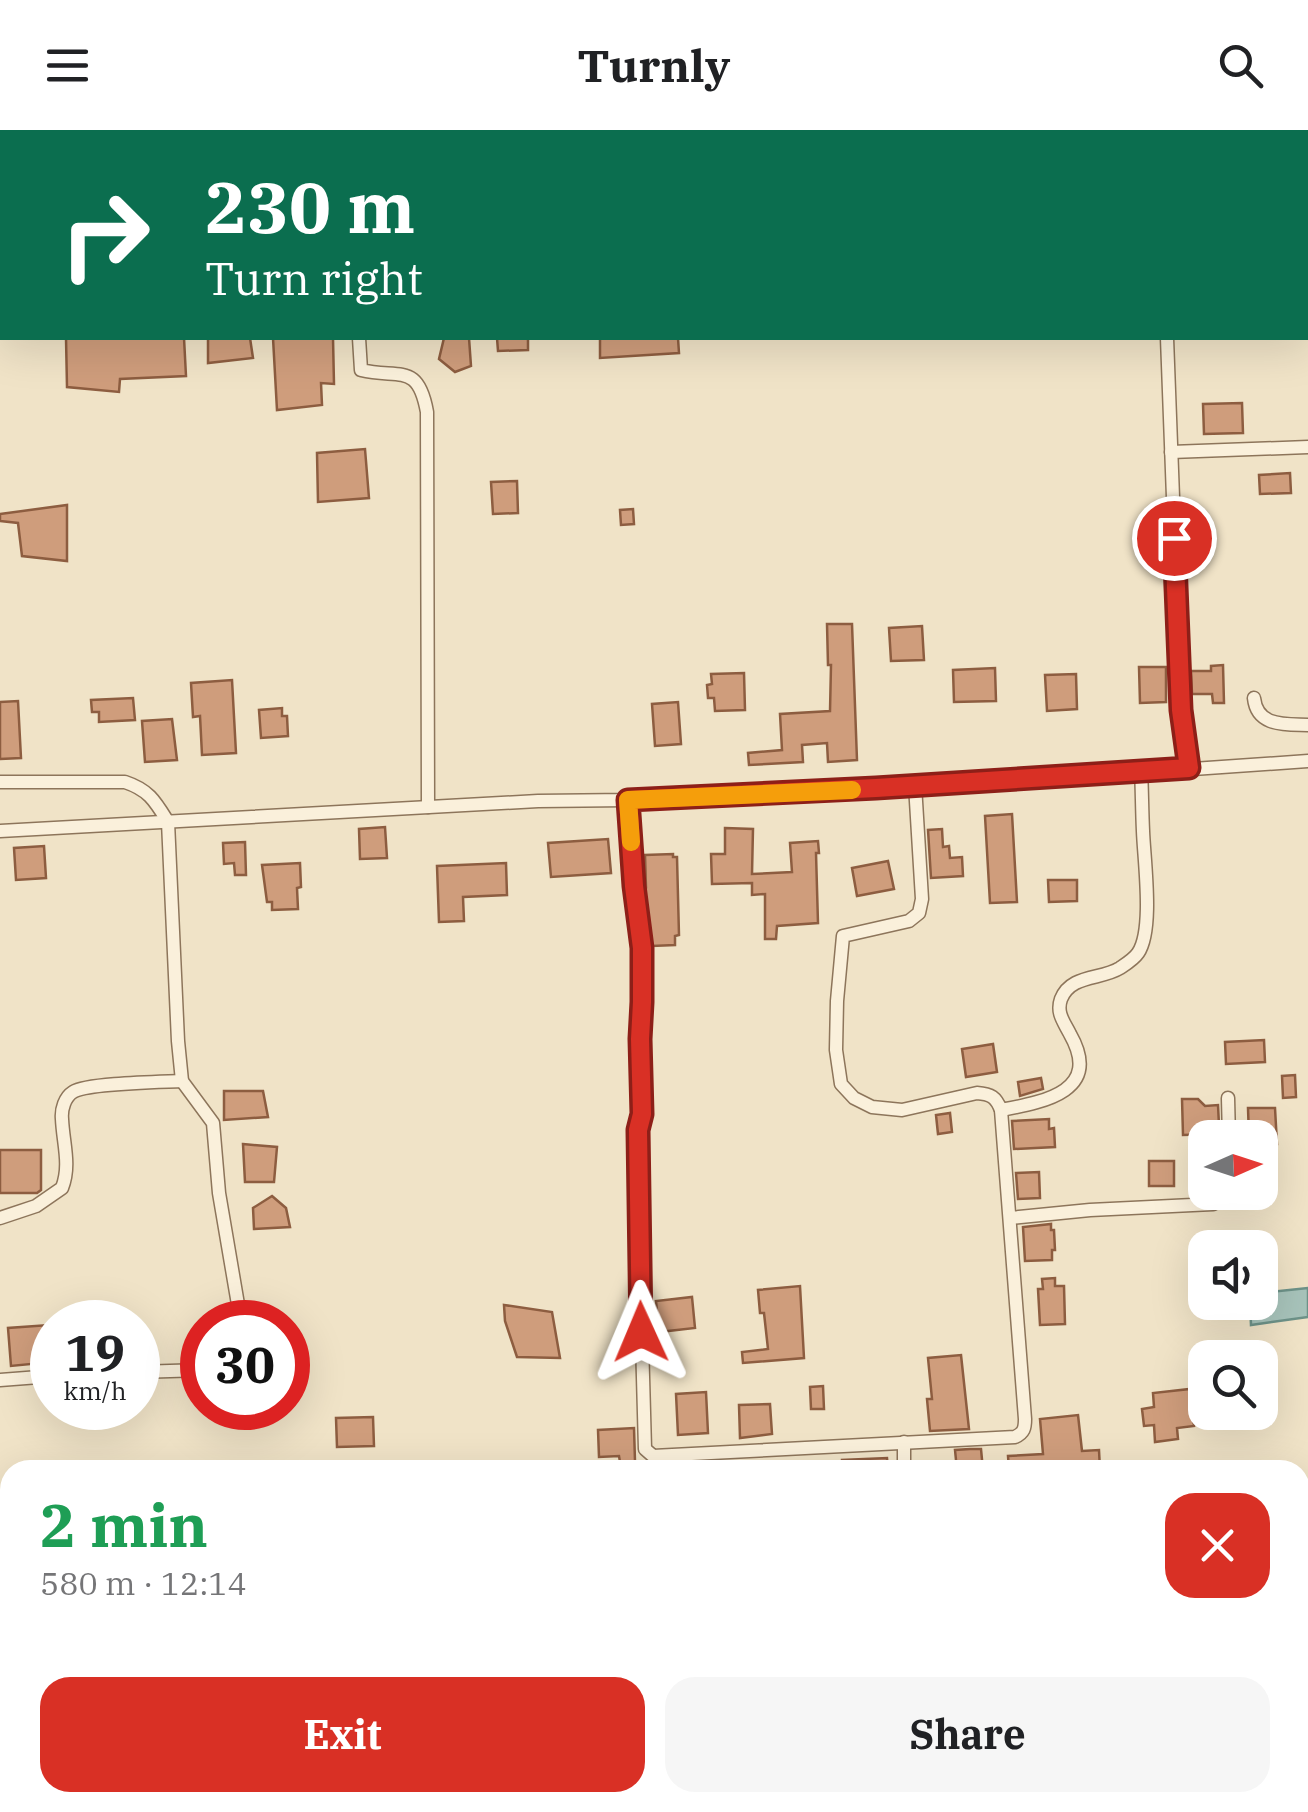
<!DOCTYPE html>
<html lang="en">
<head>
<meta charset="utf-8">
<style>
	body { margin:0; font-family:"IBM Plex Serif",serif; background:#f6f6f6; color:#202124; height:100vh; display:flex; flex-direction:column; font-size:38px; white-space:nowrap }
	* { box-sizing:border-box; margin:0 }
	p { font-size:32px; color:#757577 }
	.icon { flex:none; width:55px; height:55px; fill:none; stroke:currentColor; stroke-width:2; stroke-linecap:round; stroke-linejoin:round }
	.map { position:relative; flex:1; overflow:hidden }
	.drawer { position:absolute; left:0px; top:1330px; width:1310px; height:352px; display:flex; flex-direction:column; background:#fff; border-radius:30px 30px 0 0; box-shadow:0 10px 40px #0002 }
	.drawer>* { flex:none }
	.banner { position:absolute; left:0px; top:0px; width:1310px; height:210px; box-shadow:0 10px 40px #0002; background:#0b6e4f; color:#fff; overflow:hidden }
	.needle { width:65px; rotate:87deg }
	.tools { position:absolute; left:1188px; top:990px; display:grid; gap:20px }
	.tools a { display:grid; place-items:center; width:90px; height:90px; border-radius:20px; background:#fff; box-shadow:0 10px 40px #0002; font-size:50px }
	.speed { position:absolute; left:30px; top:1170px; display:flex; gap:20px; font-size:50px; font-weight:700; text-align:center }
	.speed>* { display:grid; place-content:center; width:130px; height:130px; border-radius:50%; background:#fff; box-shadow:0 10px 40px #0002; line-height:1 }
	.speed small { font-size:25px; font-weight:400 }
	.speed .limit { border:15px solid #d22; background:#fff; color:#111 }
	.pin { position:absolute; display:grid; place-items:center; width:85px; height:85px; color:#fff; margin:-42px; border:5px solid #fff; border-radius:50%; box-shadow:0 2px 10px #0007 }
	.me { position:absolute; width:110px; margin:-55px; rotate:359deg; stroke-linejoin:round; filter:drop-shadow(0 0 8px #0008) }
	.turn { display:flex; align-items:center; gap:35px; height:210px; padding:0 40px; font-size:45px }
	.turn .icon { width:130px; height:130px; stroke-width:2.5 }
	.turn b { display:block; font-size:70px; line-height:85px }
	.round { display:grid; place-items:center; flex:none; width:105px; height:105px; border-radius:30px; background:#f6f6f6 }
	.overview { display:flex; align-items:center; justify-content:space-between; height:170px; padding:0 40px }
	h1 { font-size:60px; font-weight:800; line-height:75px; color:#1e9e55 }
	.cta { display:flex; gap:20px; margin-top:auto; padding:20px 40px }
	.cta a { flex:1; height:115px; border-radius:30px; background:#d93025; color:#fff; font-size:40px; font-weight:800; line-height:115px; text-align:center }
	.cta a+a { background:#f6f6f6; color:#202124 }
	header { display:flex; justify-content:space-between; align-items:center; height:130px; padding:0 40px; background:#fff; font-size:45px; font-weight:800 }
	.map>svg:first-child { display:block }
	.water { fill:#a8c4bb; stroke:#6e9389; stroke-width:2.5 }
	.building { fill:#cf9d7c; stroke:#8d5d40; stroke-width:2.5 }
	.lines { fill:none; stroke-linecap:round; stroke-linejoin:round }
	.minor-casing { stroke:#8d755b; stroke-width:15 }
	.minor { stroke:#faf0db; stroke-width:12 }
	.route-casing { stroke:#8d1f18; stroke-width:25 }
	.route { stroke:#d93025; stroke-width:18 }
	.slow { stroke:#f59e0b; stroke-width:18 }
</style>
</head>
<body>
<header><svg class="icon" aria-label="menu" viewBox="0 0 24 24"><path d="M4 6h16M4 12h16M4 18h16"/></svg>Turnly<svg class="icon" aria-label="search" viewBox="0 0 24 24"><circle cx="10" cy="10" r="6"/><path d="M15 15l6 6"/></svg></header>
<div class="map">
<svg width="1308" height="1682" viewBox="0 0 1308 1682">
	<rect width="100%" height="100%" fill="#f0e3c7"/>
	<polygon class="water" points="1308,1158 1308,1187 1251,1195 1250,1173 1260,1172 1260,1163"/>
	<g class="building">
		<polygon points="66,208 184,208 186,246 120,249 119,262 67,257"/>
		<polygon points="208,208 250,208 253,228 208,233"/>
		<polygon points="273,208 333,208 334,254 321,253 322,275 277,280"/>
		<polygon points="444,208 469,208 471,236 455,242 439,229"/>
		<polygon points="497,208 528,208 528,220 498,221"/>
		<polygon points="600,208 678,208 679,223 600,228"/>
		<polygon points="1242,273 1243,303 1204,304 1203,274"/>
		<polygon points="365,319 369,368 318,372 317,323"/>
		<polygon points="1290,343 1291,363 1260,364 1259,345"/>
		<polygon points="517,351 518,383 493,384 491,352"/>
		<polygon points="67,375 67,431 22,426 18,393 0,391 0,384"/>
		<polygon points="633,379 634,394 621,395 620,380"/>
		<polygon points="827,494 852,494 857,630 828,632 827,613 802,615 803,632 749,635 748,623 782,620 780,584 830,581 831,535 828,535"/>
		<polygon points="922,496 924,530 891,531 889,498"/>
		<polygon points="1223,535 1224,573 1213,573 1212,564 1192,564 1191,541 1211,541 1211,536"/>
		<polygon points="1139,537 1166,537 1166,572 1140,573"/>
		<polygon points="995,538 996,571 954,572 953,540"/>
		<polygon points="744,543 745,580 715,581 714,568 708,568 707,555 712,554 711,544"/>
		<polygon points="1076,544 1077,579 1047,581 1045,545"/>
		<polygon points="232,550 236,623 202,625 200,586 193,587 191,553"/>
		<polygon points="133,568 135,590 99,592 99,582 92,582 91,570"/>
		<polygon points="18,571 21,628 0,629 0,572"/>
		<polygon points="678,572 681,614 655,616 652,574"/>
		<polygon points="282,578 282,586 287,586 288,606 261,608 259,580"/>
		<polygon points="172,589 177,630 145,632 142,591"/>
		<polygon points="1012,684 1017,772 990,773 985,686"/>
		<polygon points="385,697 387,728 360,729 359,699"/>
		<polygon points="725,698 753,699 752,744 792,742 790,713 818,711 819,723 816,723 818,793 777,796 776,809 765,809 765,764 752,765 752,753 712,754 711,724 725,724"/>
		<polygon points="942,699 943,717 949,716 950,728 962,727 963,746 931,748 928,700"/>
		<polygon points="608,709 611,743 551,747 548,713"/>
		<polygon points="245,712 246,745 235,745 234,733 224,734 223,713"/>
		<polygon points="44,716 46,748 16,750 14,718"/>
		<polygon points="673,724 673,727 677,727 679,805 675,806 675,815 652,816 645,760 646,758 645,725"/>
		<polygon points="888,731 894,759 857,766 852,738"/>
		<polygon points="300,733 301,757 297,758 298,779 272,780 272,772 267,772 262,735"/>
		<polygon points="506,733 507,765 463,767 464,791 439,792 437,736"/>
		<polygon points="1048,750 1077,750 1077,771 1049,772"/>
		<polygon points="1264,910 1265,932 1226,934 1225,912"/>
		<polygon points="993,914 997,942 966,947 962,919"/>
		<polygon points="1295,945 1296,967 1283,968 1282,946"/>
		<polygon points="1041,948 1043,959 1020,966 1018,952"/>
		<polygon points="224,961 263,961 268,987 224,990"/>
		<polygon points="1182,969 1198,969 1205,976 1218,975 1219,995 1214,995 1215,1004 1183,1005"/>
		<polygon points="1248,978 1275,978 1277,1014 1260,1015 1260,1008 1249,1008"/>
		<polygon points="950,983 952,1002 938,1004 936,985"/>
		<polygon points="1049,989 1049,999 1054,998 1055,1017 1014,1019 1012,991"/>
		<polygon points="243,1014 277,1017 274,1052 245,1052"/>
		<polygon points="0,1020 41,1020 41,1060 37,1063 0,1063"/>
		<rect x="1149" y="1031" width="25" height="25"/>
		<polygon points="1039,1042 1040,1068 1018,1069 1016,1043"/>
		<polygon points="272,1066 286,1078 290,1097 254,1099 253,1078"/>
		<polygon points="1051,1094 1051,1100 1054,1100 1055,1120 1052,1120 1052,1130 1025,1131 1023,1097"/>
		<polygon points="1055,1148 1055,1156 1064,1156 1065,1194 1040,1195 1038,1159 1043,1159 1042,1149"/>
		<polygon points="800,1156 804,1228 743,1233 742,1222 768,1219 764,1183 760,1183 758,1160"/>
		<polygon points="692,1167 695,1198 659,1202 656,1171"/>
		<polygon points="504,1175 552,1182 560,1228 517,1227 505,1191"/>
		<polygon points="49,1195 52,1232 11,1236 8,1198"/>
		<polygon points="961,1225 969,1299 930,1301 927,1269 932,1269 928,1228"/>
		<polygon points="823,1256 824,1279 811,1279 810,1257"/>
		<polygon points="1190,1259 1194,1296 1177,1298 1178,1309 1155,1312 1154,1295 1144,1296 1142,1279 1154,1277 1153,1263"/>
		<polygon points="706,1262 708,1303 678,1305 676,1264"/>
		<polygon points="770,1274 772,1304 740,1308 739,1275"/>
		<polygon points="1078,1285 1082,1321 1099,1320 1100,1340 1009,1340 1008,1326 1043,1324 1040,1289"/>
		<polygon points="373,1287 374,1316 337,1317 336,1288"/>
		<polygon points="634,1298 635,1331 620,1332 619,1326 599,1327 598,1300"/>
		<polygon points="970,1319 981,1319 983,1340 957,1340 955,1320"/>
		<polygon points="887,1328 888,1340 842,1340 842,1330"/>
	</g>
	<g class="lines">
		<g class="minor-casing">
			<g id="minor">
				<polyline points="0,171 2,170"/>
				<path d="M359,208L361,240C400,249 418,232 427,282L428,677"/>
				<polyline points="1167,208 1181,580 1187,634 1193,639 1308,631"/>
				<polyline points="1171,322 1308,317"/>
				<path d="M1254,568C1257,597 1285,594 1308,595"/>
				<path d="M0,652H125C149,660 155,671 168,692L178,911L182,951L213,993L219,1063L241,1192"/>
				<path d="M628,670L634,756L642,818V873L640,909L642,985L638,1000L641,1065L639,1103L645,1319L653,1326L1015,1307C1024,1303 1025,1298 1025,1289L1001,980C996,967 991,964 977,963L902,980L872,977L854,968L841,954L836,920L837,871L843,806L909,791L919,783L922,769L915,655"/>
				<polyline points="0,701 538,671 628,670 876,659 1141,639 1189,638"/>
				<polyline points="1228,968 1229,1008"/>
				<path d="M1001,980C1043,972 1103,962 1070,904C1064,892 1056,883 1061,869C1071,844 1101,850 1120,838C1126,834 1134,829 1138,823C1154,800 1144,730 1143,701C1142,680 1142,660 1141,639"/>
				<path d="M0,1088L36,1076L62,1058C71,1035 63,1013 62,989C61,979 65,967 73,962C87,953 162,952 182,951"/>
				<polyline points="1010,1088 1090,1080 1213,1074 1223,1069 1228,1062"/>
				<polyline points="138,1242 202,1240"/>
				<polyline points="0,1250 52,1246"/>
				<polyline points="904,1340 904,1312"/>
				<polyline points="880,1682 881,1672"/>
			</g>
		</g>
		<use href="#minor" class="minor"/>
	</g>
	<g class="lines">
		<g class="route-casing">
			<polyline id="route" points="641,1202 638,1000 642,984 640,909 642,872 642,818 634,756 628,670 876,658 1189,638 1181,580 1174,408"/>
		</g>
		<use href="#route" class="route"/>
		<polyline class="slow" points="631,712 628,670 852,660"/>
	</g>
</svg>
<div class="tools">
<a><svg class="needle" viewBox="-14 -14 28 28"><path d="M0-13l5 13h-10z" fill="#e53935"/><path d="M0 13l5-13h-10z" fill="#757577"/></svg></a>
<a><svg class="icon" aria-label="sound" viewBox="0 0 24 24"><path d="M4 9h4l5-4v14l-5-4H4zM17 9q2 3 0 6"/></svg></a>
<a><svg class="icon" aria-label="search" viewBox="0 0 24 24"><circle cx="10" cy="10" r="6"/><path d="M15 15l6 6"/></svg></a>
</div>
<div class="speed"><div>19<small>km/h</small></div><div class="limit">30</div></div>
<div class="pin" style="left:1174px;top:408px;background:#d93025"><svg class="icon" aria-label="arrive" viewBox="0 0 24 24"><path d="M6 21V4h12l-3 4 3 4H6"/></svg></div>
<svg class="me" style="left:641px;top:1202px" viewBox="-20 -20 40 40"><path d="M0-17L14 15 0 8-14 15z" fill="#d93025" stroke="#fff" stroke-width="4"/></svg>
<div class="banner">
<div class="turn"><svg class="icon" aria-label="right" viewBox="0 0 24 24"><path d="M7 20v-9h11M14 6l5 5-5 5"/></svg><div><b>230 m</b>Turn right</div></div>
</div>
<section class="drawer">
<div class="overview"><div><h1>2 min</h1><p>580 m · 12:14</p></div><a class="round" style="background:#d93025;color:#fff"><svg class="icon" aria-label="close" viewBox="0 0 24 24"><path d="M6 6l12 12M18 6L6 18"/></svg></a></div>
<div class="cta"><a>Exit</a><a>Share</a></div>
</section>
</div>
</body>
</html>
